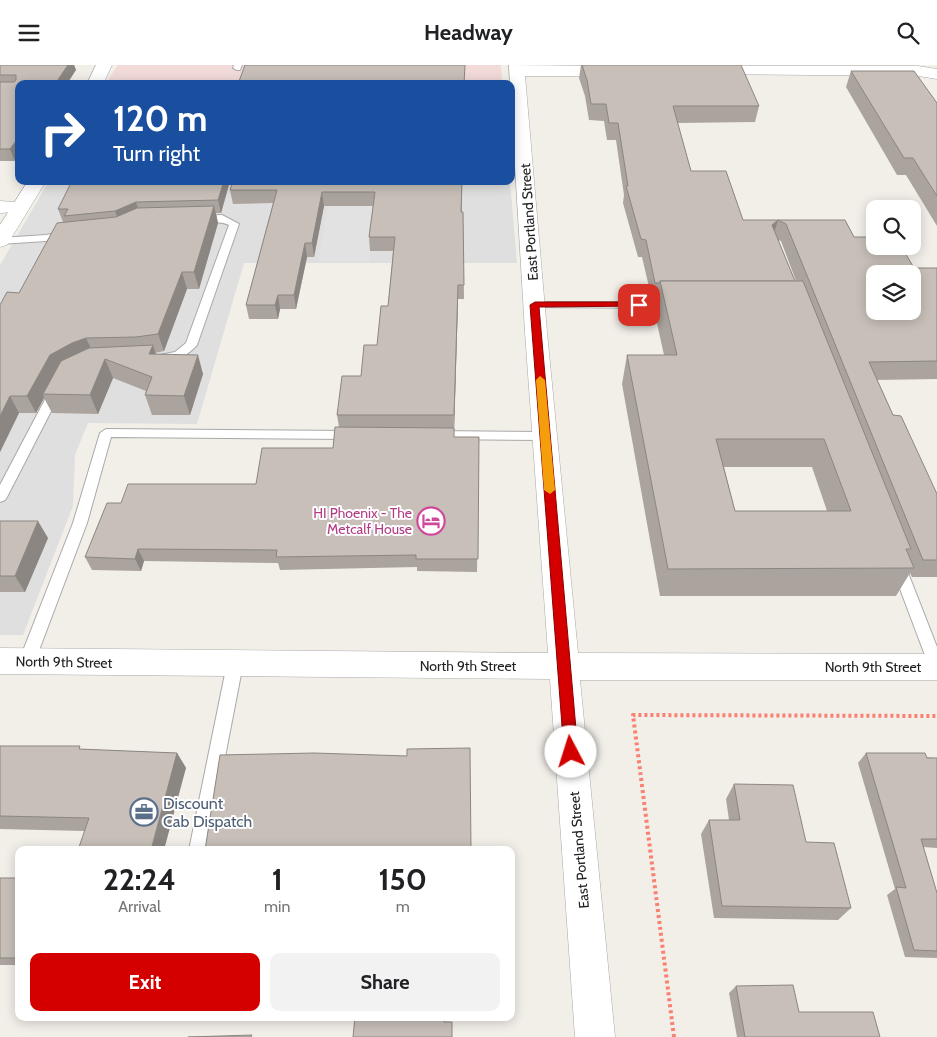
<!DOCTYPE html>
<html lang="en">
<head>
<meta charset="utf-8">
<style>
	body { margin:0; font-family:Cabin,sans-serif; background:#f2f2f2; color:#202124; height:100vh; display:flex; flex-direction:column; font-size:19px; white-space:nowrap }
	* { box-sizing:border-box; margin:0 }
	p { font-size:16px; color:#757577 }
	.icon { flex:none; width:28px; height:28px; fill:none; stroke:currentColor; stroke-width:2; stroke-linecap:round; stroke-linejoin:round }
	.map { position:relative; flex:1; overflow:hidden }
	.details { position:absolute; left:15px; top:781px; width:500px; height:175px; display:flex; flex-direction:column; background:#fff; border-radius:10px; box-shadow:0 2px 12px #0003 }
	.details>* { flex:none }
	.top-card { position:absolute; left:15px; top:15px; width:500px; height:105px; border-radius:10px; box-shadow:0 2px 12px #0003; background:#1a4fa0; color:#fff; overflow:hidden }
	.buttons { position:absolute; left:866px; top:135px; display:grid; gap:10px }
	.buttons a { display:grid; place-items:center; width:55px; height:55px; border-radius:10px; background:#fff; box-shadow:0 2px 12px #0003; font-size:25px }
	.pin { position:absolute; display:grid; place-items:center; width:42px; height:42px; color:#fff; margin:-21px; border-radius:10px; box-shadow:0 2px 8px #0006 }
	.me { position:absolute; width:55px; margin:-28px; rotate:355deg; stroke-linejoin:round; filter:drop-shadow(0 0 4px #0008) }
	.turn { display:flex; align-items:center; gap:18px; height:105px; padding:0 15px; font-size:22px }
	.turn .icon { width:65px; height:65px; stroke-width:2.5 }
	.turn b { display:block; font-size:35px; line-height:42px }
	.eta { display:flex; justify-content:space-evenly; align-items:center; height:85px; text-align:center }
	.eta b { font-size:30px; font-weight:800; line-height:35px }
	.action { display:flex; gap:10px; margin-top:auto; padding:10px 15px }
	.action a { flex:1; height:58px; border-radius:10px; background:#d40000; color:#fff; font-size:20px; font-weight:800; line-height:58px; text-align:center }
	.action a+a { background:#f2f2f2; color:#202124 }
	header { display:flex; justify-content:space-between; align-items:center; height:65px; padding:0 15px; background:#fff; font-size:22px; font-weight:800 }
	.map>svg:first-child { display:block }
	.residential { fill:#e0dfdf }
	.commercial { fill:#f2dad9 }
	.parking { fill:#e2e2e2 }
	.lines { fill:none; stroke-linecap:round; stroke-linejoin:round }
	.service-casing { stroke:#a9a9a9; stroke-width:2 }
	.minor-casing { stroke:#a9a9a9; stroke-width:1 }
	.tertiary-casing { stroke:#a9a9a9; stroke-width:1 }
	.path { stroke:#fa8072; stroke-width:4; stroke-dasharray:3 3; stroke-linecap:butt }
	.service { fill:#fff; fill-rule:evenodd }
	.minor { fill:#fff; fill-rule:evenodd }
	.tertiary { fill:#fff; fill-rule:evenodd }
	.wall { fill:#aba49e; fill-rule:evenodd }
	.shaded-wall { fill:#8b8681 }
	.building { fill:#c7bfb8; stroke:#8b8681; fill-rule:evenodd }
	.route { fill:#d40000; stroke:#8a0000 }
	.slow { fill:#f59e0b }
	.labels { text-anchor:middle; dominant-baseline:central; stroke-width:4; stroke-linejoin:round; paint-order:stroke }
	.street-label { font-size:14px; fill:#222; stroke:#fff }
	.hotel-label { font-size:14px; fill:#b23c85; stroke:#fff; text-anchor:end }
	.near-service-label { font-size:16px; fill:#4e5e75; stroke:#fff; text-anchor:start }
</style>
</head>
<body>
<header><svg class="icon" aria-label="menu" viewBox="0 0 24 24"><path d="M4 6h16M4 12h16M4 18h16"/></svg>Headway<svg class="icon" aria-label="search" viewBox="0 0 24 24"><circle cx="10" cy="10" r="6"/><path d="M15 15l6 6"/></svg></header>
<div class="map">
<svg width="937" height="972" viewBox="0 0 937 972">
	<rect width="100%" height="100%" fill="#f2efe9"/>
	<polygon class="residential" points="49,116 510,116 517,198 244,198 197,359 88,358 75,390 73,441 23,570 0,570 0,200"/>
	<polygon class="commercial" points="118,0 501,0 502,17 108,15"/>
	<polygon class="parking" points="333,116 379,116 369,196 318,196"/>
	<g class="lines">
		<g class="service-casing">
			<g id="service">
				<polygon points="234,0 242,0 240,5 237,5 233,3"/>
				<path d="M222,150L239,159L197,280C188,290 174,299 160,296L158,293L160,290L175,287L186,278L229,160C217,154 201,160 193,154L198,151Z"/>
				<polygon points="67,166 70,167 70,171 46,176 0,179 0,173 46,170"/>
				<polygon points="535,237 674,237 679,240 674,243 531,242 530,240 531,238"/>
				<polygon points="56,321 62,325 7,432 5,435 0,437 0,420 50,325"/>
				<polygon points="106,364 351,366 357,370 351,374 111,372 87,458 35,596 32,601 27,602 22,601 19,596 73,458 100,368"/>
				<polygon points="435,366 545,367 551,371 545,375 435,374 429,370"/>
				<polygon points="898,495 903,496 905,500 937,582 937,608 932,606 929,601 891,500 893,496"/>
				<polygon points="235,592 240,594 243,599 207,785 189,785 227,599 230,594"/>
			</g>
		</g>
		<g class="minor-casing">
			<g id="minor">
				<polygon points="509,0 616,1 621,3 624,6 621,9 616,11 525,11 547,267 578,588 937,589 937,615 580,615 615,972 575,972 550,614 0,609 0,583 548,588 525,267"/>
				<polygon points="707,1 918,1 937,4 937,14 918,11 702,9 699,6 702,3"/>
				<polygon points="0,136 28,138 30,142 28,146 0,148"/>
			</g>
		</g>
		<g class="tertiary-casing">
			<g id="tertiary">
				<polygon points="96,0 112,0 103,19 87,19"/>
				<polygon points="28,116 46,116 7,180 0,182 0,160"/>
			</g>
		</g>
		<polyline class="path" points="674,972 633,650 937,651"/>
		<use href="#service" class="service"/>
		<use href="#minor" class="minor"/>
		<use href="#tertiary" class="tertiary"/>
	</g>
	<g class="wall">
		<polygon points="0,0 74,0 76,5 19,19 19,91 15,96 0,96"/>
		<path d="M581,0H694L759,41L755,57L677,58L691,106L743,155H845L854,172L914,203H937V314L877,315L893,350L937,429V512H912L910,508L896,531H660L622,319L627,290H664L654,245L656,235H652L642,192H638L623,138L624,130L616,75H607L604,56L589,55L585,31L579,13ZM778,175L781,176L796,216H795ZM724,402H812L827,446H735Z"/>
		<polygon points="851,6 937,38 937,161 906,110 897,110 846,22"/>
		<polygon points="72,116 230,116 221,148 216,148 218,158 199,224 187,224 164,286 155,288 156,289 203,309 190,350 152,350 145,330 146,326 113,313 98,349 52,348 44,333 36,348 19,348 0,387 19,228 63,157 58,144"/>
		<polygon points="462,116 462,147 463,147 464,234 458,234 454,372 479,372 477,507 417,506 417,502 280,505 278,498 144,496 141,506 92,505 85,492 121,438 256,419 333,383 339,362 337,350 361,311 377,280 388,241 393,186 370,186 369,172 373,141 324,141 314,192 307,192 296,244 280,244 278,254 249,254 246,240 273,138 233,139 230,125"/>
		<polygon points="0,456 48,473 25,527 0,527"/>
		<polygon points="0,681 177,688 186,703 84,766 0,764"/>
		<polygon points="866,688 937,693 937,783 923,782 937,828 937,893 905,892 887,830 895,824 858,698"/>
		<polygon points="734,719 806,777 851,843 838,855 714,853 701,769 709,755 729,755 726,734"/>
		<rect x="0" y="813" width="19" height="87"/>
		<polygon points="736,921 799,947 880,972 737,972 729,928"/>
	</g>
	<g class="shaded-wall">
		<polygon points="68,0 74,0 76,5 67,19 55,19"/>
		<polygon points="19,72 19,91 15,96 10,84"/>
		<polygon points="224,116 230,116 221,148 218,135"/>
		<polygon points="322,127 324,141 314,192 312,178"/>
		<polygon points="136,137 140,150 120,159 115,146"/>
		<polygon points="214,141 218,158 199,224 194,207"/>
		<polygon points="778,155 773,172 772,160"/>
		<polygon points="305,178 307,192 296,244 294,230"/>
		<polygon points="182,207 187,224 164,286 158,269"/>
		<polygon points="458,220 458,234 454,364 454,350"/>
		<polygon points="278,230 280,244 278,254 275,240"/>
		<polygon points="86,273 94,290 43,329 44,333 36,348 27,331 50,290 72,278"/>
		<polygon points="153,280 159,299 149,289"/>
		<polygon points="198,290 203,309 190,350 184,331"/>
		<polygon points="105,294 113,313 98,349 90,330"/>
		<polygon points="10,331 19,348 0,387 0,351"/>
		<polygon points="38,456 48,473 25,527 15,511"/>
		<polygon points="138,484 144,496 141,506 135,494"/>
		<polygon points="177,688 186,703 164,785 151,785"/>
	</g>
	<g class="building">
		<polygon points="0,0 68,0 55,19 19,19 19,72 10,84 0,84 0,17 14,17 16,15 16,10 0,10"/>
		<polygon points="245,0 465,0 464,19 238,19"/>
		<path d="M582,0H741L759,41H673L691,106H726L743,155H845L854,172H875V181H901L914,203H937V296L869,297L893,350L901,351L937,429V495H923L786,159L778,155L772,160L795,216H660V218H655L646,175L641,174L626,121H628L618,58H609L606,39H591L587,15ZM875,209H912V246H875Z"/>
		<polygon points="851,6 914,6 937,38 937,131 913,93 904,93"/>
		<polygon points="72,116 224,116 218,135 136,137 115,146 64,151 68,144 58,144"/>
		<polygon points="233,116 462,116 461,147 463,147 464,220 458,220 454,350 337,350 342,311 361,311 364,280 377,280 381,241 388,241 395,172 369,172 375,127 322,127 312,178 305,178 294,230 278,230 275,240 246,240 277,125 230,125"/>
		<polygon points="214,141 194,207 182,207 158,269 136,272 86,273 72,278 50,290 27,331 10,331 0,351 0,240 7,227 19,228 57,158 116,152 137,143"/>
		<path d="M660,216H803L911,484H906L914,503L668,504L627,290H677ZM716,374H824L851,446H735Z"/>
		<polygon points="153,280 149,289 198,290 184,331 145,330 152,312 105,294 90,330 43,329 61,296 89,283"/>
		<polygon points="335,362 454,363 454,372 479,372 478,494 416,494 416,490 276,492 277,485 138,484 135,494 85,492 107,438 121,438 128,419 256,419 262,383 333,383"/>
		<polygon points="0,456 38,456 15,511 0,511"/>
		<polygon points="0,681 80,681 79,684 177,688 151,785 78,785 89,753 0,751"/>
		<polygon points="470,683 471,785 205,785 220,690 314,688 407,691 407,684"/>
		<polygon points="866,688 925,688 927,693 937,693 937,774 921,774 937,828 937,886 914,885 896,822 906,823"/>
		<polygon points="734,719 793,720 806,777 834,778 851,843 722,841 709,755 740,755"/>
		<polygon points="0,813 19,813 19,890 18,893 0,893"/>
		<polygon points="793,920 799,947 873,947 880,972 745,972 736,921"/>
		<polygon points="355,952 444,952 444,957 452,957 452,972 353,972"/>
		<polygon points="252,970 251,972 188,972"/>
	</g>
	<polygon class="route" points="639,237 642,238 642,241 539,242 578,687 576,692 571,693 566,692 564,687 530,240 535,237"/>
	<polygon class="slow" points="540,311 545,315 555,425 550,429 544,425 536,315"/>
	<defs>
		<g id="hotel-ring" transform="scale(1.4375)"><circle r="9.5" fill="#fff" stroke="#d1479c" stroke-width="1.5"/><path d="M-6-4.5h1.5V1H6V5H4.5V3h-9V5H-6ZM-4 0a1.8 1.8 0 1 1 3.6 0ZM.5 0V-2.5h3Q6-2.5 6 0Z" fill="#d1479c"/></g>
		<g id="office-ring" transform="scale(1.4375)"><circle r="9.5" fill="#fff" stroke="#5c6f8a" stroke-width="1.5"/><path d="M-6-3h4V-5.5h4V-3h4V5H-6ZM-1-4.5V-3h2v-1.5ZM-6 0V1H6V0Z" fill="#5c6f8a"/></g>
	</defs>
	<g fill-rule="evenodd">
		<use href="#hotel-ring" x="431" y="456"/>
		<use href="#office-ring" x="144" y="747"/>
	</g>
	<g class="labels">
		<g class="street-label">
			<text transform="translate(529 157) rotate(-94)">East Portland Street</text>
			<text transform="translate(64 597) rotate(1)">North 9th Street</text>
			<text x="468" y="601">North 9th Street</text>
			<text x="873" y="602">North 9th Street</text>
			<text transform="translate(579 785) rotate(-95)">East Portland Street</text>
		</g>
		<g class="hotel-label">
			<text x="412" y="448">HI Phoenix - The<tspan x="412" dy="16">Metcalf House</tspan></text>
		</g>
		<g class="near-service-label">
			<text x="163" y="738">Discount<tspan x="163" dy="18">Cab Dispatch</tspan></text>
		</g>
	</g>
</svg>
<div class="buttons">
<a><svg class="icon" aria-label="search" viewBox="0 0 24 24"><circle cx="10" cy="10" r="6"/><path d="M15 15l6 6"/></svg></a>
<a><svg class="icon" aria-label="layers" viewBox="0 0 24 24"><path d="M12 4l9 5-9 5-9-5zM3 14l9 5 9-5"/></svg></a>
</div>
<div class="pin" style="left:639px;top:240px;background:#d93025"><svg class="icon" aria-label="arrive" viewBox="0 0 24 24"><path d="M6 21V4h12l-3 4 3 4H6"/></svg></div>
<svg class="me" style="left:571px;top:687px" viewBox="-20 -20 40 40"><circle r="19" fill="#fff"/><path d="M0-13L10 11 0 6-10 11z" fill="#d40000"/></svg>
<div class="top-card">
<div class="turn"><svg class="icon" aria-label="right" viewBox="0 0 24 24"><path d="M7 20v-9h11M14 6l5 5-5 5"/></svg><div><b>120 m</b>Turn right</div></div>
</div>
<section class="details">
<div class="eta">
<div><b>22:24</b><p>Arrival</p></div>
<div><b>1</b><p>min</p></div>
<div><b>150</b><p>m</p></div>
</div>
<div class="action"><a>Exit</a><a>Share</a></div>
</section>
</div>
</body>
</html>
